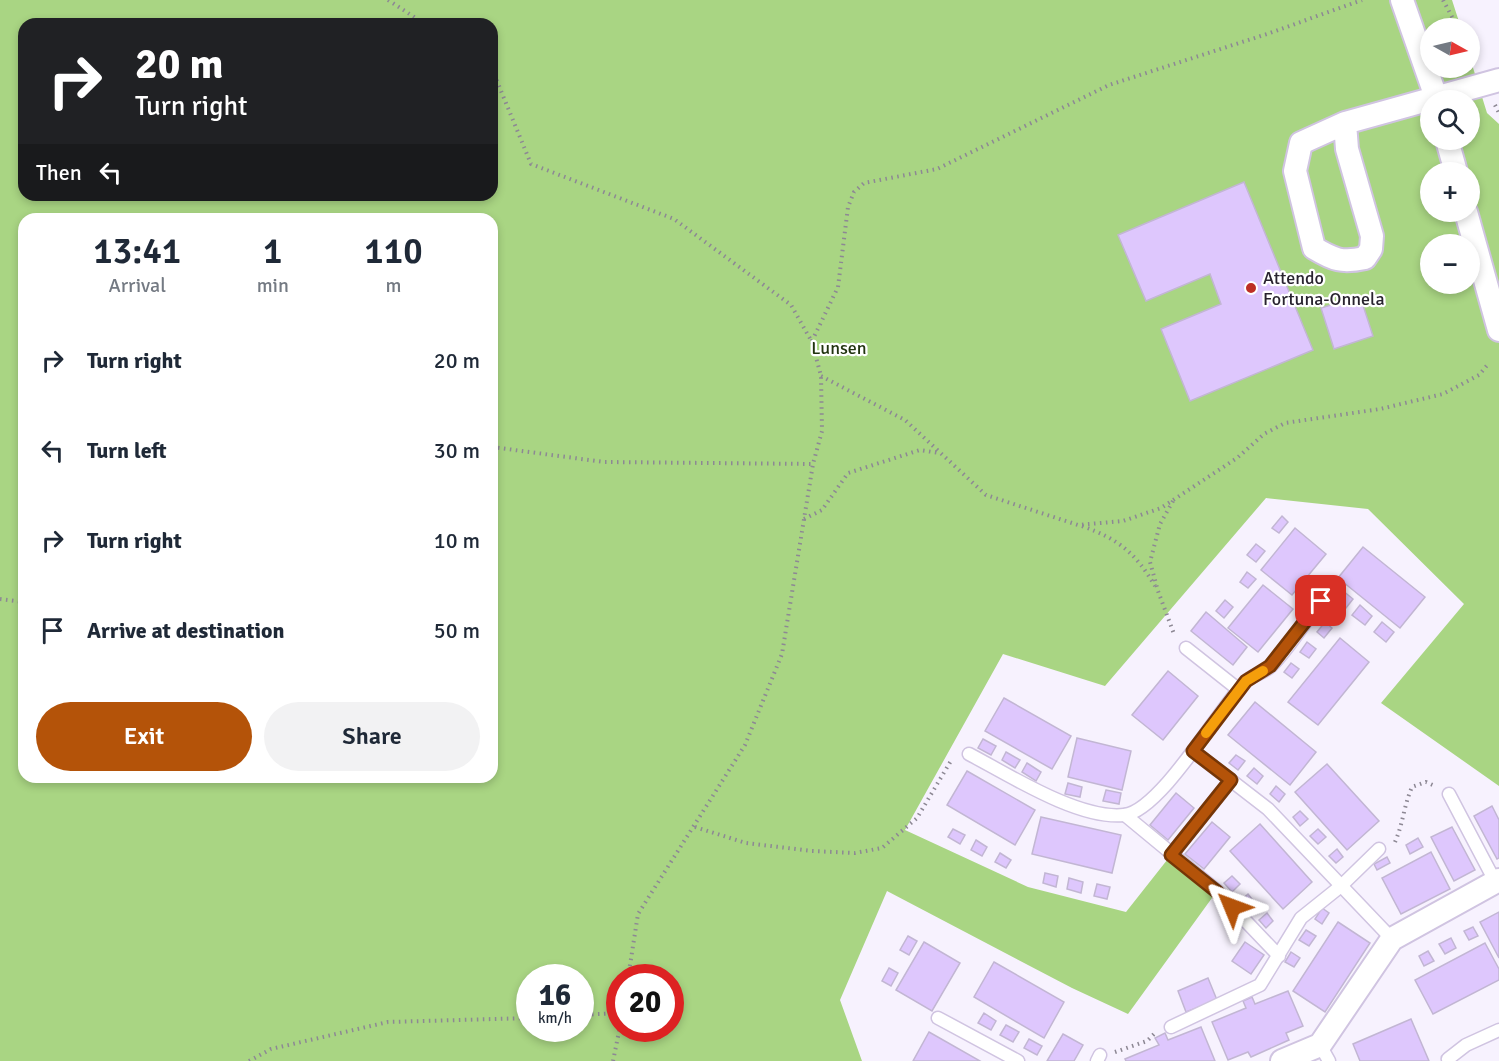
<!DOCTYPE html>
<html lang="en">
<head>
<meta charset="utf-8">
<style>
	body { margin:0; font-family:Signika,sans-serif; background:#f2f2f3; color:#1f2937; height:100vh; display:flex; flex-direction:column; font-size:22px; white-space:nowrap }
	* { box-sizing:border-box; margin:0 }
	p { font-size:20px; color:#747a83 }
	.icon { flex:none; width:33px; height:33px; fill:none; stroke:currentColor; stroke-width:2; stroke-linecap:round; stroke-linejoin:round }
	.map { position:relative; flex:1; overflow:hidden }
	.drawer { position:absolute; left:18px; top:213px; width:480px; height:570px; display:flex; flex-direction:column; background:#fff; border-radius:18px; box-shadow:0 3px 9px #0003 }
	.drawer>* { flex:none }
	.guide { position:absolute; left:18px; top:18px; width:480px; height:183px; border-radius:18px; box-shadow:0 3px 9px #0003; background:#202124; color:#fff; overflow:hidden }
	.needle { width:39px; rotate:98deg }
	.fabs { position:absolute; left:1420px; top:18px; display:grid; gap:12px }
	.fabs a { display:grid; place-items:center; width:60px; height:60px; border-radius:50%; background:#fff; box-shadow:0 3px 9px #0003; font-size:30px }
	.speed { position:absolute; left:516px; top:964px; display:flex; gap:12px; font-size:30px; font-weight:700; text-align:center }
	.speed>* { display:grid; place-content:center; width:78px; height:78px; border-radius:50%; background:#fff; box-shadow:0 3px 9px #0003; line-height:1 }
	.speed small { font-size:15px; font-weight:400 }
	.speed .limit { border:9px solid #d22; background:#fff; color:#111 }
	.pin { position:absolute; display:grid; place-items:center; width:51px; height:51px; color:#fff; margin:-26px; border-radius:12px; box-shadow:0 3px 9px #0006 }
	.me { position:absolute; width:66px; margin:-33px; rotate:314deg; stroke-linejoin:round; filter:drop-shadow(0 0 4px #0008) }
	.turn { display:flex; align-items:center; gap:21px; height:126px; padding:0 18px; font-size:27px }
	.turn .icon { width:78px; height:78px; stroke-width:2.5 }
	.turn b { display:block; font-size:42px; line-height:51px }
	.then { display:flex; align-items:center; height:57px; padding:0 18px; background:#0003; gap:12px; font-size:22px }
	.eta { display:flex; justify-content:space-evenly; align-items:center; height:102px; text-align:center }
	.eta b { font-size:36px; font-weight:600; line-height:42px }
	.button { display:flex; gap:12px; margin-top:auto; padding:12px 18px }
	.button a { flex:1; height:69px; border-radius:36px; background:#b45309; color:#fff; font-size:24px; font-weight:600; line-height:69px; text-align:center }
	.button a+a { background:#f2f2f3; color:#1f2937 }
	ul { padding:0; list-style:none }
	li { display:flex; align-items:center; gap:18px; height:90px; padding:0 18px }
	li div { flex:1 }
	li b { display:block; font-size:22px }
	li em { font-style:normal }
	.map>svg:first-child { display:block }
	.green { fill:#a9d583; fill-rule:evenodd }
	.building { fill:#dec7fd; stroke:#c2b6d3; stroke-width:1.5 }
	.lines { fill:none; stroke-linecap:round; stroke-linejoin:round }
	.service-casing { stroke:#d0c4e1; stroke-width:15 }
	.minor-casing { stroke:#d0c4e1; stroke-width:26 }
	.path { stroke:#8d8894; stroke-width:4; stroke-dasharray:1.5 4.5; stroke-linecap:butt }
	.service { stroke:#fff; stroke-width:12 }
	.minor { stroke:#fff; stroke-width:22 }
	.route-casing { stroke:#753606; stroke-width:15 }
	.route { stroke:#b45309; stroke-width:10 }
	.slow { stroke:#f59e0b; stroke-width:10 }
	.poi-dot { fill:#bd2f24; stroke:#fff; stroke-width:2 }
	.labels { text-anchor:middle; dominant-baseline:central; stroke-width:4.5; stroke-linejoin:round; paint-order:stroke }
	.poi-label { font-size:18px; fill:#28232f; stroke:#fff; text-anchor:start }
	.park-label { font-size:18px; fill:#21330f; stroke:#fff }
</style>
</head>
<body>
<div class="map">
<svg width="1499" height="1061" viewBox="0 0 1499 1061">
	<rect width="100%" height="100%" fill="#f7f2fe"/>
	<path class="green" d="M0,0H1452L1461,28H1431V68H1470V58L1487,113L1499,124V786L1381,703L1464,604L1368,509L1266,498L1105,686L1003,654L905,830L1028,887L1126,912L1171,855L1217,891L1128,1014L1072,988L887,891L840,1000L862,1061H0ZM24,24H492V195H24ZM1431,100H1470V140H1431ZM1431,172H1470V212H1431ZM24,219H492V777H24ZM1431,244H1470V284H1431ZM530,978H580V1029H530ZM620,978H670V1029H620Z"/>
	<g class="building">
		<polygon points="1244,182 1313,350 1190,401 1161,329 1221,304 1210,274 1146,301 1118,235"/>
		<polygon points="1360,296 1373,336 1334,349 1321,308"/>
		<polygon points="1282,516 1288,522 1279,533 1272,528"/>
		<polygon points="1295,528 1326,554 1292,595 1261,570"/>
		<polygon points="1256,544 1265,551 1256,562 1247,555"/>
		<polygon points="1363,547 1425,597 1400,628 1338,578"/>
		<polygon points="1247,572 1256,579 1248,588 1240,582"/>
		<polygon points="1263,585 1293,609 1258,652 1228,628"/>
		<polygon points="1342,590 1353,599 1346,608 1335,599"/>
		<polygon points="1225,600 1233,607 1224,618 1216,611"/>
		<polygon points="1360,605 1372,616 1365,625 1352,615"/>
		<polygon points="1206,612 1247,647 1233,665 1191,631"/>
		<polygon points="1325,622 1332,628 1324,638 1317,632"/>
		<polygon points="1382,622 1394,632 1386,642 1374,632"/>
		<polygon points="1340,638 1369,662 1318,725 1288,702"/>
		<polygon points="1307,642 1316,649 1309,658 1300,652"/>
		<polygon points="1291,663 1299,669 1292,678 1284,672"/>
		<polygon points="1168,671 1198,696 1163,740 1132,715"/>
		<polygon points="1004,698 1071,736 1052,769 985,731"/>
		<polygon points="1255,702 1316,752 1290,785 1228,735"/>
		<polygon points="1077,738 1131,751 1122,790 1068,777"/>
		<polygon points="983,739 996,746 991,755 978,748"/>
		<polygon points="1006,752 1020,760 1015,768 1002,760"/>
		<polygon points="1236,755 1245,761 1238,770 1229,763"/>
		<polygon points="1027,763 1041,772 1036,781 1022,772"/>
		<polygon points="1327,764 1379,821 1347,850 1295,792"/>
		<polygon points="1254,768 1263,776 1257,784 1247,776"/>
		<polygon points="967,771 1035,810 1015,845 947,805"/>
		<polygon points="1068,783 1082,787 1080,797 1065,794"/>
		<polygon points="1276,786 1285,794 1279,802 1270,794"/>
		<polygon points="1106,790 1121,793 1119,804 1103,801"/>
		<polygon points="1176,793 1194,808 1168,840 1150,825"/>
		<polygon points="1492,806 1499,820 1499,858 1497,859 1474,816"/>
		<polygon points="1300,811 1308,819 1300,826 1293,817"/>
		<polygon points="1041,817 1121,835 1112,873 1032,854"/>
		<polygon points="1212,822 1230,837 1204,869 1185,854"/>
		<polygon points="1260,824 1312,882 1283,909 1230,851"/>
		<polygon points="1452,827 1475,870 1454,881 1431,837"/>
		<polygon points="953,829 965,835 960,844 948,837"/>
		<polygon points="1318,829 1326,837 1318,844 1310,836"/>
		<polygon points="1418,838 1423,847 1410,854 1406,845"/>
		<polygon points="976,840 987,847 982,856 971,850"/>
		<polygon points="1337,849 1343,857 1336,863 1329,856"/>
		<polygon points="1431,852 1450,889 1401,914 1382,878"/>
		<polygon points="1000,853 1011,860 1006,868 995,862"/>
		<polygon points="1387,857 1390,863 1377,870 1374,864"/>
		<polygon points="1045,873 1058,876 1056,887 1043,883"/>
		<polygon points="1232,876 1240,884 1232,892 1224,883"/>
		<polygon points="1069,878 1083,882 1081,893 1067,889"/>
		<polygon points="1097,884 1110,887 1107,899 1094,896"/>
		<polygon points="1248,894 1255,903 1248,909 1240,901"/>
		<polygon points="1322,908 1329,913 1322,924 1315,919"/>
		<polygon points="1499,912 1499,958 1480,922"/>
		<polygon points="1267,913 1273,921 1266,928 1259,920"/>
		<polygon points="1338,922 1370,943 1325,1012 1293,991"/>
		<polygon points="1473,927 1478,936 1469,940 1464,931"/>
		<polygon points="1306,930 1316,936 1309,946 1299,940"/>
		<polygon points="908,936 917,941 909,955 900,950"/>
		<polygon points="1451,938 1456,948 1445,954 1439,944"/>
		<polygon points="924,942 960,963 932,1011 896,990"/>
		<polygon points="1245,942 1264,955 1251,974 1232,961"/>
		<polygon points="1485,943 1499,969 1499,980 1433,1014 1415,980"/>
		<polygon points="1428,951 1434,961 1424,966 1419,956"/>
		<polygon points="1291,952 1300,958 1294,967 1285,962"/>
		<polygon points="994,962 1064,1002 1044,1038 974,997"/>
		<polygon points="889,968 898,973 891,986 882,981"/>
		<polygon points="1208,978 1217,1000 1186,1012 1178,991"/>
		<polygon points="1288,991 1303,1026 1286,1033 1289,1040 1251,1057 1248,1052 1228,1060 1212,1022 1246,1008 1243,1001 1252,997 1255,1004"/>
		<polygon points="984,1013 996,1021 991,1030 978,1023"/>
		<polygon points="1411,1019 1429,1061 1360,1061 1353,1044"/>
		<polygon points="1006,1025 1019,1032 1013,1042 1000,1035"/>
		<polygon points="1201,1027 1215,1061 1126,1061 1125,1059 1159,1045 1155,1038 1165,1033 1168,1040"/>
		<polygon points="929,1032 980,1061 913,1061"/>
		<polygon points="1063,1034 1083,1045 1074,1061 1047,1061"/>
		<polygon points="1029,1039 1042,1046 1037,1055 1024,1048"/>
	</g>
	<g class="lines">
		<g class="service-casing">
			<g id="service">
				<polyline points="1186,648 1239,690"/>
				<polyline points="1193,751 1268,809 1392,939"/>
				<path d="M969,754C1009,775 1079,820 1124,815C1160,811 1218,711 1244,683C1251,675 1264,673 1271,666C1289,649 1305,621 1321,601"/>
				<polyline points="1449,794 1497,885"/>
				<polyline points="1125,815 1217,891 1279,956"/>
				<polyline points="1171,855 1231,780"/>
				<polyline points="938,1018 1018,1061"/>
				<polyline points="1171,1027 1260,985 1301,918 1341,886 1379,849"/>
				<polyline points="1320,1045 1329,1061"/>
				<polyline points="1097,1061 1100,1055"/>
				<polyline points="1449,1061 1448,1059 1466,1045 1499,1030"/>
			</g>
		</g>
		<g class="minor-casing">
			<g id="minor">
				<polyline points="1402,0 1437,100"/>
				<path d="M1345,123L1301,143L1295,171L1314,248C1334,260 1342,263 1365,258L1371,249L1372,236L1347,149L1345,123L1499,80"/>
				<polyline points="1447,140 1456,172"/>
				<polyline points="1466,212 1499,330"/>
				<polyline points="1282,1061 1320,1045 1392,939 1499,880"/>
			</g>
		</g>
		<g class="path">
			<polyline points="388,0 425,24"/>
			<polyline points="1443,0 1458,28"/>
			<polyline points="1470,53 1475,63"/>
			<polyline points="492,69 531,164 674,219 791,305 812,342 821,376 822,431 813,464 782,654 745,745 638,914 628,978"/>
			<polyline points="1495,105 1499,113"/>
			<polyline points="812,341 838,287 848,207 854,192 864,183 937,169 1109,85 1267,34 1362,0"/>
			<polyline points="821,376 905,420 986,495 1078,525 1123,521 1161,508 1237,458 1264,434 1285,423 1380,409 1443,394 1479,375 1489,363"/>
			<polyline points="492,447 604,462 813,464"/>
			<polyline points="1173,501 1160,524 1150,562 1158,591 1174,634"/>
			<polyline points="804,519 822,510 848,473 920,450 939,453"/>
			<path d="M1082,526C1118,539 1135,552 1155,586"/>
			<polyline points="0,599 24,602"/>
			<polyline points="695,827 746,843 812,851 855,853 882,848 917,818 952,759"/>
			<path d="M1395,842C1403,824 1404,805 1412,787L1426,782L1435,786"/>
			<polyline points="580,1015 620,1013"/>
			<polyline points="1115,1052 1147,1041 1154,1034"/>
			<polyline points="249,1061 271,1049 388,1022 530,1018"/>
			<polyline points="613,1061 620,1027"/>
		</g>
		<use href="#service" class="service"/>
		<use href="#minor" class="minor"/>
	</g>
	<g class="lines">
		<g class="route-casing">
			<polyline id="route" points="1232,907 1216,891 1171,855 1231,780 1193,751 1246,681 1270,666 1321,601"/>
		</g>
		<use href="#route" class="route"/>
		<polyline class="slow" points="1206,733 1246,681 1263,671"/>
	</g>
	<circle class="poi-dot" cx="1251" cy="288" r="6"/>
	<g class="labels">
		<g class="poi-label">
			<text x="1263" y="278">Attendo<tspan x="1263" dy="21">Fortuna-Onnela</tspan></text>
		</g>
		<g class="park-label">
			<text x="839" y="348">Lunsen</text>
		</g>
	</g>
</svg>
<div class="fabs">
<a><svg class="needle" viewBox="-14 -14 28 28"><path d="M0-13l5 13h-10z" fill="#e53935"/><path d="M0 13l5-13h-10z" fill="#747a83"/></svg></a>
<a><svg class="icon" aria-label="search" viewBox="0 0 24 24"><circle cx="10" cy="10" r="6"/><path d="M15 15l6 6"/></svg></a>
<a>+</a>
<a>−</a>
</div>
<div class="speed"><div>16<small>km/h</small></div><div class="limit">20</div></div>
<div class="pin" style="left:1321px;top:601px;background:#d93025"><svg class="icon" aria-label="arrive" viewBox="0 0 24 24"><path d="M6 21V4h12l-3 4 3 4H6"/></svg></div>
<svg class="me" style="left:1232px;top:907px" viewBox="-20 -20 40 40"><path d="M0-17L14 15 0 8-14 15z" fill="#b45309" stroke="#fff" stroke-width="4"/></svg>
<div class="guide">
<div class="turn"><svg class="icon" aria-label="right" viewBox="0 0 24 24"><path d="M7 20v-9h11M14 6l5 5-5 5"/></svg><div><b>20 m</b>Turn right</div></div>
<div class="then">Then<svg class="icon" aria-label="left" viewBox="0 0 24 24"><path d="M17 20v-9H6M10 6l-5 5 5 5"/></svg></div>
</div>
<section class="drawer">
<div class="eta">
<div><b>13:41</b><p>Arrival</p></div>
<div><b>1</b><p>min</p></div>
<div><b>110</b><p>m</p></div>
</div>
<ul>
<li><svg class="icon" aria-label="right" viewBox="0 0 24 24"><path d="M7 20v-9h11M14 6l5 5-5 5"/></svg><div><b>Turn right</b></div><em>20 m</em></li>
<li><svg class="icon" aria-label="left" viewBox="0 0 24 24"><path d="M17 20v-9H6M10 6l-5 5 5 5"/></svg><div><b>Turn left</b></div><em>30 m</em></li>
<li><svg class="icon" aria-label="right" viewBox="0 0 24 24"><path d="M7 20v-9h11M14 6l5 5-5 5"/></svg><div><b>Turn right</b></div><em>10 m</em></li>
<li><svg class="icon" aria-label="arrive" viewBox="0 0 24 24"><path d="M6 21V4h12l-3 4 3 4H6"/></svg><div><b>Arrive at destination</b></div><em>50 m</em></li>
</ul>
<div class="button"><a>Exit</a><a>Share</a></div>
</section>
</div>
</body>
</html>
